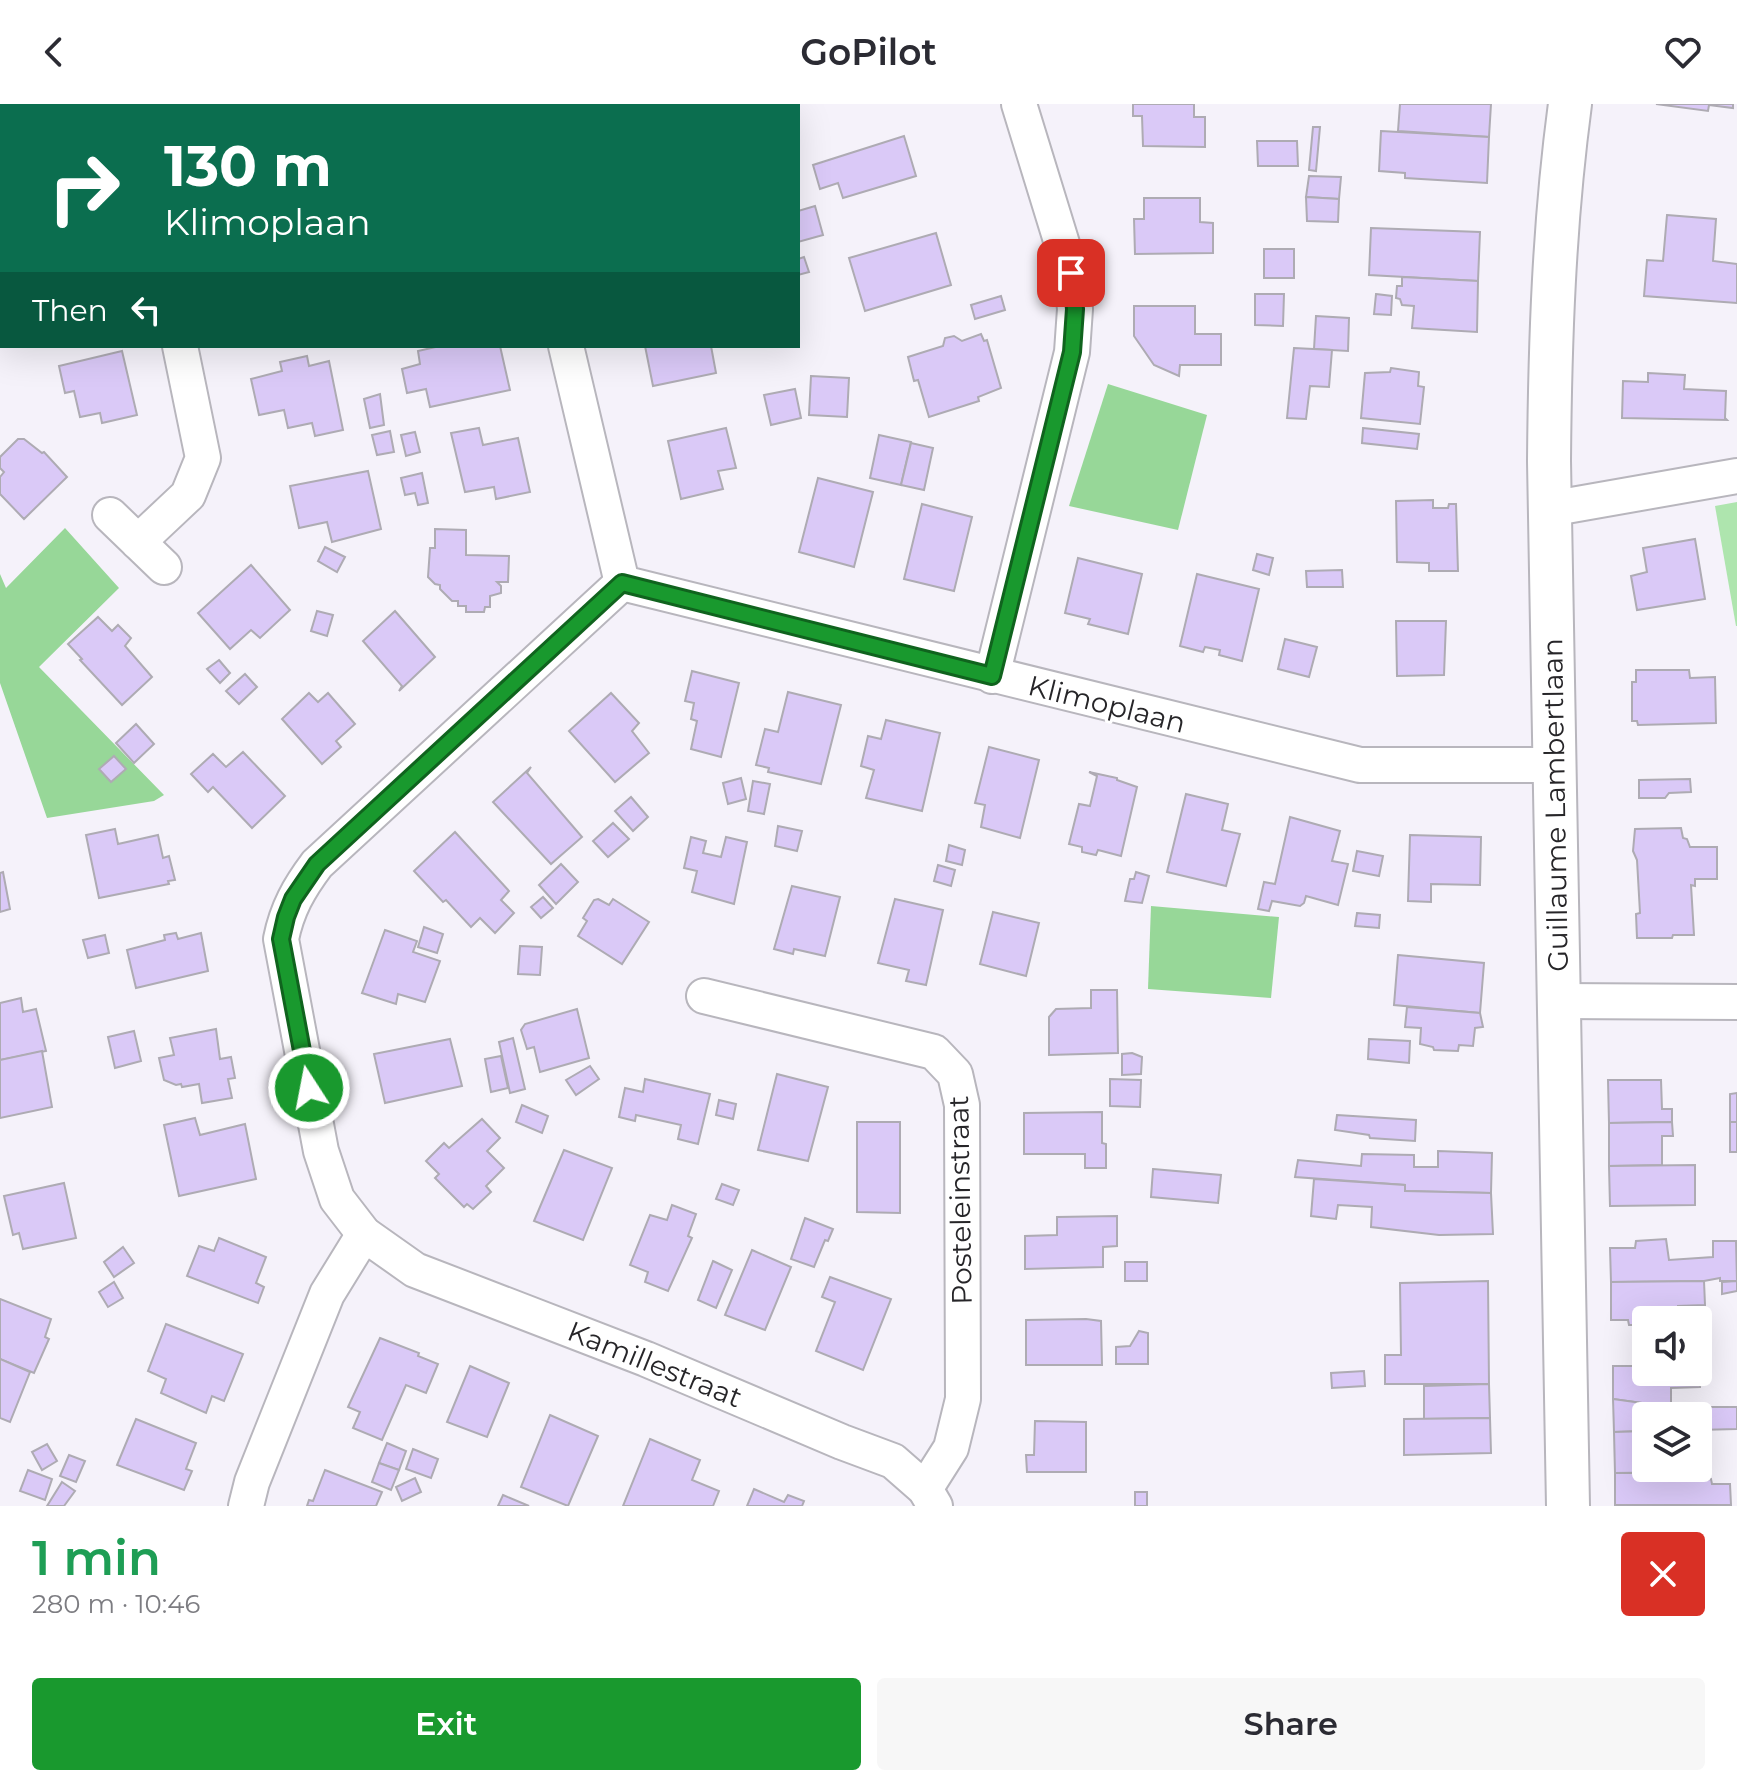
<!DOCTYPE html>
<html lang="en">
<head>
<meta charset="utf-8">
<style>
	body { margin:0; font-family:Montserrat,sans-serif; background:#f7f7f7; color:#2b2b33; height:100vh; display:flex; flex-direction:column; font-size:30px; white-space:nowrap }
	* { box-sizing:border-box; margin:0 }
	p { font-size:26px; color:#7c7c81 }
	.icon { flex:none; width:44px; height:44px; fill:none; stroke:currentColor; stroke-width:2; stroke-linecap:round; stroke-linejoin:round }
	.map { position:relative; height:1402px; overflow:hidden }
	.side { display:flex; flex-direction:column; background:#fff; flex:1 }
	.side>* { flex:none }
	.hud { position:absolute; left:0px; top:0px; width:800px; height:244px; box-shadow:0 8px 32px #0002; background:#0b6e4f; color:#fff; overflow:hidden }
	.fabs { position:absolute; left:1632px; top:1202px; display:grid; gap:16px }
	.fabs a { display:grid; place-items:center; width:80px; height:80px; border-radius:8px; background:#fff; box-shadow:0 8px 32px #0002; font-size:40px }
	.pin { position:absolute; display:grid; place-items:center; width:68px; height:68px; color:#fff; margin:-34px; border-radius:16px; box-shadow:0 4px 12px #0006 }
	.me { position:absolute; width:88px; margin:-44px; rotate:349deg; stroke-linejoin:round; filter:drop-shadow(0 0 6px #0008) }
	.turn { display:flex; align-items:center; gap:28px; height:168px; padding:0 32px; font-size:36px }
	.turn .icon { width:104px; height:104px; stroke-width:2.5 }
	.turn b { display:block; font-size:56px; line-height:68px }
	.then { display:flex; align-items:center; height:76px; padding:0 32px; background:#0003; gap:16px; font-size:30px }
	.round { display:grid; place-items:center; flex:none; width:84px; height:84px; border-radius:8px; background:#f7f7f7 }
	.head { display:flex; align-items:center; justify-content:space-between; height:136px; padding:0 32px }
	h1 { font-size:48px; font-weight:600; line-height:60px; color:#1e9e55 }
	.cta { display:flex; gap:16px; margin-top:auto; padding:16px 32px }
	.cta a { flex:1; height:92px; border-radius:8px; background:#19992e; color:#fff; font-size:32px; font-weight:600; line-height:92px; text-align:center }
	.cta a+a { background:#f7f7f7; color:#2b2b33 }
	header { display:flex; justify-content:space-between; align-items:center; height:104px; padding:0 32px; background:#fff; font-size:36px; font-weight:600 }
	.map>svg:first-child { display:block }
	.green { fill:#aee5ae }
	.forest { fill:#97d798 }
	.building { fill:#dac9f7; stroke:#aeabb3; stroke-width:2 }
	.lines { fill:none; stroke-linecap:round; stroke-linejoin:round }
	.minor-casing { stroke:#b8b6bd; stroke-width:38 }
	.tertiary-casing { stroke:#b8b6bd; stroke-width:46 }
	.minor { stroke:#fff; stroke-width:34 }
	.tertiary { stroke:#fff; stroke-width:42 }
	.route-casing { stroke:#10631e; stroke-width:20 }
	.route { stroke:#19992e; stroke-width:14 }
	.labels { text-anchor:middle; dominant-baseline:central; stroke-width:6; stroke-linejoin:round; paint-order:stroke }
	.street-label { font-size:28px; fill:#262528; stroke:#fff }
</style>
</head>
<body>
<header><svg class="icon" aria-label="back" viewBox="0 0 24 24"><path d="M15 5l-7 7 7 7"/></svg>GoPilot<svg class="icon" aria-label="heart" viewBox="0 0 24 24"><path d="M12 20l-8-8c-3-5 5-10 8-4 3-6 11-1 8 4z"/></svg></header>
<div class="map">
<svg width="1737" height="1402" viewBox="0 0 1737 1402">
	<rect width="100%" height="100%" fill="#f5f2fa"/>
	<polygon class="green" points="1737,398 1737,522 1736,522 1715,402"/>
	<g class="forest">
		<polygon points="1108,280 1207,311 1178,426 1069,402"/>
		<polygon points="65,424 119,484 39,563 164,691 154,697 47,714 0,579 0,470 6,484"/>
		<polygon points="1151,802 1279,813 1271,894 1148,885"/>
	</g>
	<g class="building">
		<polygon points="0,0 68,0 68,2 2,2 0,27"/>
		<polygon points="220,0 269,0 270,2 212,2"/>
		<polygon points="378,0 443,0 444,2 379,2"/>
		<polygon points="590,0 689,0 689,2 591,2"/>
		<polygon points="1133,0 1194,0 1194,13 1205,13 1205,43 1143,42 1142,12 1133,12"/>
		<polygon points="1400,0 1491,0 1489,33 1398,27"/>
		<polygon points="1656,0 1733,0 1733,4 1709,1 1708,7"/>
		<polygon points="1313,23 1320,23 1316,67 1309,66"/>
		<polygon points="1381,27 1489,33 1487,79 1405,74 1405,69 1379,67"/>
		<polygon points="904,32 916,72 843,94 838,79 820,85 813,61"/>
		<polygon points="1257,37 1297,37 1298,62 1258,62"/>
		<polygon points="1309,72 1341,73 1339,95 1306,93"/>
		<polygon points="1306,93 1339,95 1338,118 1307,117"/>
		<polygon points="1144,94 1200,94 1200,118 1213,119 1213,149 1135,150 1134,115 1144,115"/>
		<polygon points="815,102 823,131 798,138 798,107"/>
		<polygon points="1667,111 1716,115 1713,157 1737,160 1737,199 1644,192 1647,156 1663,157"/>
		<polygon points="1371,124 1480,128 1478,177 1369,171"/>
		<polygon points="936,129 951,181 865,207 849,154"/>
		<rect x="1264" y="145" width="30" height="29"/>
		<polygon points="804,153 809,168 798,171 798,155"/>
		<polygon points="1402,173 1478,177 1477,228 1412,224 1414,202 1402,201 1400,195 1396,194 1397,182 1402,182"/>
		<polygon points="1255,190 1284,190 1283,222 1255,221"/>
		<polygon points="1376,190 1392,192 1391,211 1374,210"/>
		<polygon points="1001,192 1005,206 975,215 971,201"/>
		<polygon points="1134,202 1195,202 1195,230 1221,230 1221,261 1180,261 1179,272 1154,261 1134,232"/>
		<polygon points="1316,212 1349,214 1348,247 1314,245"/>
		<polygon points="981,230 984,237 987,236 1001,284 978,293 979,297 929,313 918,276 914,277 908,253 943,242 945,234 954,232 962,237"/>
		<polygon points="440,242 500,242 510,286 430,303 426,285 407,289 402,265 420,260 418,247"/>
		<polygon points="645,242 711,242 716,269 653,282"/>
		<polygon points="1294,244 1332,246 1329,283 1310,282 1306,315 1287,314"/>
		<polygon points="122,247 137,311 102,319 100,309 80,313 74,287 65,289 59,262"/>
		<polygon points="307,252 309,262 329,257 343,326 315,332 312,319 288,324 284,306 259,311 251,275 282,267 280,258"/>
		<polygon points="1391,264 1419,268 1418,282 1424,283 1420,320 1361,314 1365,269 1390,268"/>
		<polygon points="1648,269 1685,271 1684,285 1726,287 1725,314 1727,316 1622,314 1623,277 1648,278"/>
		<polygon points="811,272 849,274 847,313 809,311"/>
		<polygon points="795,285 801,314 771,321 764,291"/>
		<polygon points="380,290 384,321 370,324 364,295"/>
		<polygon points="479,324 483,341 518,334 530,388 496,395 494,383 465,388 451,329"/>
		<polygon points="726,324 736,364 718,367 723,385 681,395 668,337"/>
		<polygon points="1363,324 1419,330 1417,345 1362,339"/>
		<polygon points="390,327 394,348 377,351 372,331"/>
		<polygon points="415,328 420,348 406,352 401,331"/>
		<polygon points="879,331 911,338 901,381 870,374"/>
		<polygon points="18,335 24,335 42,349 44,348 67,373 24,415 0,390 0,373 4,368 0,364 0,353"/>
		<polygon points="911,339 933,344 924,386 901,381"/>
		<polygon points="368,367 381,425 332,438 327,418 299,424 290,382"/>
		<polygon points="422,369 428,399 418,401 415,389 405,391 401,374"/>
		<polygon points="818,374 873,388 854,463 799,448"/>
		<polygon points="1433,396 1433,404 1448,404 1449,400 1456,400 1458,467 1429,467 1429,459 1397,458 1396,397"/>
		<polygon points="922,400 972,413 954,487 904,475"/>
		<polygon points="435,425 466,426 466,451 509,452 508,478 497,478 501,482 501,489 490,492 490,503 485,503 484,508 466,508 466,502 458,502 458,497 452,497 440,485 440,481 435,480 428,473 430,444 435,444"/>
		<polygon points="1695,435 1705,495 1637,506 1631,472 1647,468 1643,444"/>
		<polygon points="325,443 345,453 337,468 318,457"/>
		<polygon points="1257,450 1273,454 1269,471 1253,466"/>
		<polygon points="1078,454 1142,470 1128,530 1088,520 1090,515 1065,509"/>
		<polygon points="251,461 290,506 260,534 251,526 230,545 198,509"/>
		<polygon points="1342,466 1343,483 1307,483 1306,467"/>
		<polygon points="1197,470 1259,485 1242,557 1219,551 1220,546 1205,543 1203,548 1180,542"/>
		<polygon points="317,507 333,511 327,532 311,527"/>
		<polygon points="395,507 435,553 399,587 402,582 363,537"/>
		<polygon points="98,513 112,527 118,521 131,534 125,542 152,573 122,601 80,556 82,555 68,540"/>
		<polygon points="1396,517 1446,517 1444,571 1397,572"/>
		<polygon points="1285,535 1317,543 1309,573 1278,565"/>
		<polygon points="219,556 230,569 220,579 207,565"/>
		<polygon points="1636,566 1689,566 1690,574 1715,573 1716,619 1638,621 1637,617 1632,617 1632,578 1636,578"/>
		<polygon points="692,567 739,579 721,653 691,645 697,617 691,615 694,599 685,597"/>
		<polygon points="245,570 257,583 239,600 226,587"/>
		<polygon points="788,588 841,601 821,680 768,668 769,664 756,661 765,625 778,628"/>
		<polygon points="309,589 318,598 328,589 355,620 336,637 341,643 322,660 282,615"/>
		<polygon points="611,589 639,619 632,627 649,649 615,678 569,627"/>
		<polygon points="886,616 940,629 922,707 866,694 874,666 861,662 868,632 881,635"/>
		<polygon points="136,620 154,640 134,659 116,639"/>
		<polygon points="989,643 1039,656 1020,734 981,723 985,701 975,699"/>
		<polygon points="243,648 285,692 252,724 213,683 208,688 191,670 213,650 226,663"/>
		<polygon points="114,652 126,665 111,678 99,665"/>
		<polygon points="531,663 527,669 582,733 551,760 493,698"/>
		<polygon points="1089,668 1117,674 1117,676 1137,683 1121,752 1098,746 1096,751 1082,748 1082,743 1069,740 1079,700 1090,702 1097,672"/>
		<polygon points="741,674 746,695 728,700 723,679"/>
		<polygon points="1690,675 1691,688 1669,689 1665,694 1639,694 1639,676"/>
		<polygon points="753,677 770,680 764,710 748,707"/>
		<polygon points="1186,690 1228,700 1222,726 1240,730 1226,782 1167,768"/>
		<polygon points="631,693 648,713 633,727 615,707"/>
		<polygon points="1290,713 1340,727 1332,757 1348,760 1338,801 1306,792 1304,799 1300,802 1272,797 1269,807 1258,805 1264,778 1275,780"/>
		<polygon points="613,719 629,735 608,753 593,737"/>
		<polygon points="778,722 802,727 797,747 775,742"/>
		<polygon points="1681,724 1683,734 1687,735 1690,743 1717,743 1717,775 1695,775 1695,782 1691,781 1694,831 1673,831 1672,834 1637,834 1636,810 1640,809 1637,756 1633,747 1635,725"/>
		<polygon points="115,725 118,740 158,731 163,754 169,752 175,776 168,777 169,780 99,794 86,731"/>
		<polygon points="455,728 509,787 501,796 514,809 495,829 480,814 471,823 446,796 443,798 414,767"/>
		<polygon points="1410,731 1481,733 1480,781 1431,780 1431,798 1408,797"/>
		<polygon points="691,733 706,737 703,749 721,753 726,733 747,738 734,800 692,788 697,767 684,764"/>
		<polygon points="949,741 965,746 962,761 946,757"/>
		<polygon points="1357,747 1383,752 1379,772 1353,767"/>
		<polygon points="561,760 578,778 556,800 539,781"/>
		<polygon points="938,761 955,766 951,782 934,777"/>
		<polygon points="3,768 10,805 0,808 0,769"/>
		<polygon points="1136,768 1149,772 1142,799 1125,797 1130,775 1134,775"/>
		<polygon points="792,782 840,793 825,852 794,845 793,850 774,845"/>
		<polygon points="543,793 553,804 541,814 531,803"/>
		<polygon points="598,795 609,801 613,795 649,818 622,860 578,832 587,817 583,814 594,796"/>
		<polygon points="895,795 943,806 926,881 906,877 909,866 878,859"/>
		<polygon points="993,808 1039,819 1026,872 980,860"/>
		<polygon points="1357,809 1380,811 1379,824 1355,822"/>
		<polygon points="424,823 443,830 437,849 418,843"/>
		<polygon points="385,826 417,837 413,848 440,857 425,898 398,890 396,900 362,889"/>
		<polygon points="176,829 178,835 201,829 208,867 136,884 127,846 165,836 164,831"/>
		<polygon points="105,831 109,849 88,854 83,836"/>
		<polygon points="520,842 542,843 540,871 518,870"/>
		<polygon points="1398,851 1484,859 1480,909 1394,901"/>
		<polygon points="1091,886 1117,886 1118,949 1049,951 1049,913 1056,905 1091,904"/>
		<polygon points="21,894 23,908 36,905 46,947 0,956 0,899"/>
		<polygon points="1407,903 1480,909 1483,923 1475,924 1473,942 1459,941 1458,947 1434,946 1433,943 1420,940 1421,924 1405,923"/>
		<polygon points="577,905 589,954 540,968 534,943 527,945 521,926 525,920"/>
		<polygon points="216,925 220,955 231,953 235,974 228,975 232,994 202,999 199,980 182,983 181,980 176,981 164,976 159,954 174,951 170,934"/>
		<polygon points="134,927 141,957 115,964 108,933"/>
		<polygon points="513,934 525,985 510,989 499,938"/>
		<polygon points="450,935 462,982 385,999 374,950"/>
		<polygon points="1369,935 1410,937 1409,959 1368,955"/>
		<polygon points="42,947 52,1003 0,1014 0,956"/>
		<polygon points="1132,949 1142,953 1141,970 1122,971 1122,950"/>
		<polygon points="501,952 508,984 491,988 485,955"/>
		<polygon points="590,962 599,975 576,991 566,976"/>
		<polygon points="777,970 828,983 808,1057 758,1046"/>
		<polygon points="645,975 710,990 698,1040 678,1035 681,1021 636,1011 635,1017 619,1013 625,984 643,988"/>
		<polygon points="1110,975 1141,976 1140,1003 1110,1002"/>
		<polygon points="1608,976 1661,976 1662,1005 1672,1005 1672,1018 1609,1019"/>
		<polygon points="1737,989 1737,1018 1730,1018 1730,990"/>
		<polygon points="719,996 736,1000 733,1015 716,1011"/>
		<polygon points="522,1001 548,1012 542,1029 516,1018"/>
		<polygon points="1102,1008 1102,1039 1106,1040 1106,1064 1085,1064 1085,1050 1024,1050 1024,1009"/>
		<polygon points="1337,1011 1416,1016 1415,1037 1370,1034 1369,1031 1335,1026"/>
		<polygon points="195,1014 200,1031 245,1020 256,1075 179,1092 164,1021"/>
		<polygon points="482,1015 500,1034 487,1047 504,1064 486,1082 491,1088 473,1105 467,1100 464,1103 435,1074 439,1070 426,1057 444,1039 449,1044"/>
		<polygon points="857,1018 900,1018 900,1109 857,1108"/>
		<polygon points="1672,1018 1673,1032 1662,1032 1662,1061 1609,1062 1609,1019"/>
		<rect x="1730" y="1018" width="7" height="30"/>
		<polygon points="564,1046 612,1064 583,1136 534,1117"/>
		<polygon points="1438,1047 1492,1049 1491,1089 1405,1087 1405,1081 1295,1073 1298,1056 1361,1062 1362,1050 1414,1051 1414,1063 1438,1063"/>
		<polygon points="1695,1061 1695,1101 1610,1102 1609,1062"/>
		<polygon points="1153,1065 1221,1071 1218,1099 1151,1093"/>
		<polygon points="1314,1075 1405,1081 1405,1087 1491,1089 1493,1130 1439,1131 1371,1123 1372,1103 1338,1101 1336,1115 1311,1112"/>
		<polygon points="64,1079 76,1134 23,1145 19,1129 13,1131 4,1092"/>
		<polygon points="722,1080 739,1086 733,1101 716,1095"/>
		<polygon points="672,1101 696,1110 688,1132 692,1134 668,1187 645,1178 648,1168 630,1161 650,1111 667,1116"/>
		<polygon points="1117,1112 1117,1142 1103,1143 1103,1163 1025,1165 1025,1132 1057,1131 1057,1113"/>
		<polygon points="805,1114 833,1125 828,1137 825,1136 814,1163 791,1155"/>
		<polygon points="219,1134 266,1153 256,1179 264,1183 258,1199 187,1172 199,1142 214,1147"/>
		<polygon points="1666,1135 1669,1156 1713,1153 1713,1137 1736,1137 1737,1177 1720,1177 1720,1174 1704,1177 1611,1178 1610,1144 1635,1144 1636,1137"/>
		<polygon points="123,1143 134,1159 114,1173 104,1158"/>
		<polygon points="752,1146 791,1163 765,1226 725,1211"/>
		<polygon points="713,1157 732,1166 716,1204 698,1196"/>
		<rect x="1125" y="1158" width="22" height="19"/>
		<polygon points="830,1173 891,1195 863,1266 816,1247 835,1198 822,1193"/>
		<polygon points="1488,1177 1489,1280 1385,1280 1385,1251 1401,1251 1400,1179"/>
		<polygon points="1704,1177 1705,1201 1678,1202 1678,1216 1646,1216 1646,1223 1641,1223 1639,1216 1636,1221 1629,1221 1628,1216 1611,1216 1611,1178"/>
		<polygon points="1737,1177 1737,1187 1722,1190 1722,1178"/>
		<polygon points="114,1178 123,1194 108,1203 99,1188"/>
		<polygon points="0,1195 51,1215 45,1233 49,1235 34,1269 0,1255"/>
		<polygon points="1086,1215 1101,1217 1102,1261 1026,1261 1026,1216"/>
		<polygon points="166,1220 243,1250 224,1297 212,1292 206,1309 161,1289 166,1275 148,1267"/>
		<polygon points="1139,1227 1148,1229 1148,1260 1116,1260 1116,1243 1130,1242"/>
		<polygon points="380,1234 419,1249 418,1252 438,1260 426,1289 406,1281 382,1336 353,1324 360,1308 348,1303"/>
		<polygon points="0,1255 30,1268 10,1318 0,1314"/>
		<polygon points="1698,1261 1700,1283 1671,1284 1671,1303 1613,1295 1613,1262 1646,1262 1646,1268 1698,1268"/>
		<polygon points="470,1262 509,1279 487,1333 447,1318"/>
		<polygon points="1364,1267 1365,1282 1332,1284 1331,1269"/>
		<polygon points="1489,1280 1490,1314 1424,1315 1424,1282"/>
		<polygon points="1613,1295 1671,1303 1737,1303 1737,1325 1698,1326 1698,1312 1646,1312 1646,1327 1614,1328"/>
		<polygon points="550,1311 598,1332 568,1402 521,1383"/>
		<polygon points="1490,1314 1491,1349 1404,1351 1404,1315"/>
		<polygon points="136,1315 196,1339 186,1365 192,1367 184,1386 117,1361"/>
		<polygon points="1035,1317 1086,1318 1086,1368 1027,1368 1026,1351 1034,1351"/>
		<polygon points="1698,1326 1703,1326 1702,1353 1698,1353"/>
		<polygon points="1646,1327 1646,1364 1692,1364 1692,1368 1615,1369 1614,1328"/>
		<polygon points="650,1335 700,1356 692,1376 719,1387 713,1402 623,1402"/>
		<polygon points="387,1339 406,1347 399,1366 379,1359"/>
		<polygon points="47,1340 57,1357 42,1366 32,1348"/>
		<polygon points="413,1345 438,1355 431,1374 406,1365"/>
		<polygon points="69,1351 85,1357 76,1378 60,1372"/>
		<polygon points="379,1359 399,1366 391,1386 372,1378"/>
		<polygon points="28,1366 52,1375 45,1396 20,1387"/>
		<polygon points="325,1366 382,1388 376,1402 307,1402 309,1396 313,1397"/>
		<polygon points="1615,1369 1679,1369 1680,1376 1711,1375 1712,1380 1730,1380 1731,1401 1615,1401"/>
		<polygon points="415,1374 421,1388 402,1397 396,1383"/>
		<polygon points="62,1378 75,1387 64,1402 47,1402"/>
		<polygon points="754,1385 784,1398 788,1391 804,1397 802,1402 747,1402"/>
		<rect x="1135" y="1388" width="12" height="14"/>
		<polygon points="503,1391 529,1402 498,1402"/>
		<polygon points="1615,1401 1699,1401 1699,1402"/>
	</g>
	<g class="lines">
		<g class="minor-casing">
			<g id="minor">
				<polyline points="129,0 129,2"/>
				<polyline points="511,0 512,2"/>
				<polyline points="566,242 622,479 1360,661 1554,661"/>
				<polyline points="1549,405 1737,372"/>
				<polyline points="110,411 164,463"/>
				<polyline points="138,438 188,391 203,354 180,242"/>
				<path d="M622,479L317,760C299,784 287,805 281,835L321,1047L337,1095L364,1130L415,1166L646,1255L842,1338L893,1357L925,1385L935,1402"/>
				<polyline points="992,572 1072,248 1075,205 1071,169 1019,0"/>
				<polyline points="704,892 934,948 955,970 962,1001 963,1295 951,1344 925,1385"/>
				<polyline points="1558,897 1737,898"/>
				<polyline points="246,1402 252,1378 327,1190 364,1130"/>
			</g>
		</g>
		<g class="tertiary-casing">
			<path id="tertiary" d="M1568,1402L1549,357C1550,237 1554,119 1570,0"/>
		</g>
		<use href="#minor" class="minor"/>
		<use href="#tertiary" class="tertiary"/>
	</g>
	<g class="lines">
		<g class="route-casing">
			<polyline id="route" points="309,984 281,835 286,813 293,795 317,760 622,479 992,572 1072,248 1075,205 1071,169"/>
		</g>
		<use href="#route" class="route"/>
	</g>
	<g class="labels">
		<g class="street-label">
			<text transform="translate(1107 600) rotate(14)">Klimoplaan</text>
			<text transform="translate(1555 701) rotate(-91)">Guillaume Lambertlaan</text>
			<text transform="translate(960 1096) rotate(-91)">Posteleinstraat</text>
			<text transform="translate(655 1260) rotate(22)">Kamillestraat</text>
		</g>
	</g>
</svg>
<div class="fabs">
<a><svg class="icon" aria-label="sound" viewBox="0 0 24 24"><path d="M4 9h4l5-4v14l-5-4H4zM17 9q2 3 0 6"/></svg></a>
<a><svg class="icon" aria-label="layers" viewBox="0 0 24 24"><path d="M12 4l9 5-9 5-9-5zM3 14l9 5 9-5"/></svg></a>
</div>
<div class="pin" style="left:1071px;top:169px;background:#d93025"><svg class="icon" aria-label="arrive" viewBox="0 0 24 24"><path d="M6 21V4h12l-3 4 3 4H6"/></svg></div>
<svg class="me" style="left:309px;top:984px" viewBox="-20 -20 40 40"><circle r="17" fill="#19992e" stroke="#fff" stroke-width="3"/><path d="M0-11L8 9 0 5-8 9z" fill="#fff"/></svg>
<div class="hud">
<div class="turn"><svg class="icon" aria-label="right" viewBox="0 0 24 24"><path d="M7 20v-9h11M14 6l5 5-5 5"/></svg><div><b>130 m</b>Klimoplaan</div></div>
<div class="then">Then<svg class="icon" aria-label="left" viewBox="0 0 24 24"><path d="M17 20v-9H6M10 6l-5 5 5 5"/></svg></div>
</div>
</div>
<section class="side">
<div class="head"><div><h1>1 min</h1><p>280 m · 10:46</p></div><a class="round" style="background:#d93025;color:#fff"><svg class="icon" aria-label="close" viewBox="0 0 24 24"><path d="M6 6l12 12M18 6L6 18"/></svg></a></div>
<div class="cta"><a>Exit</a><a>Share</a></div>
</section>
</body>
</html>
